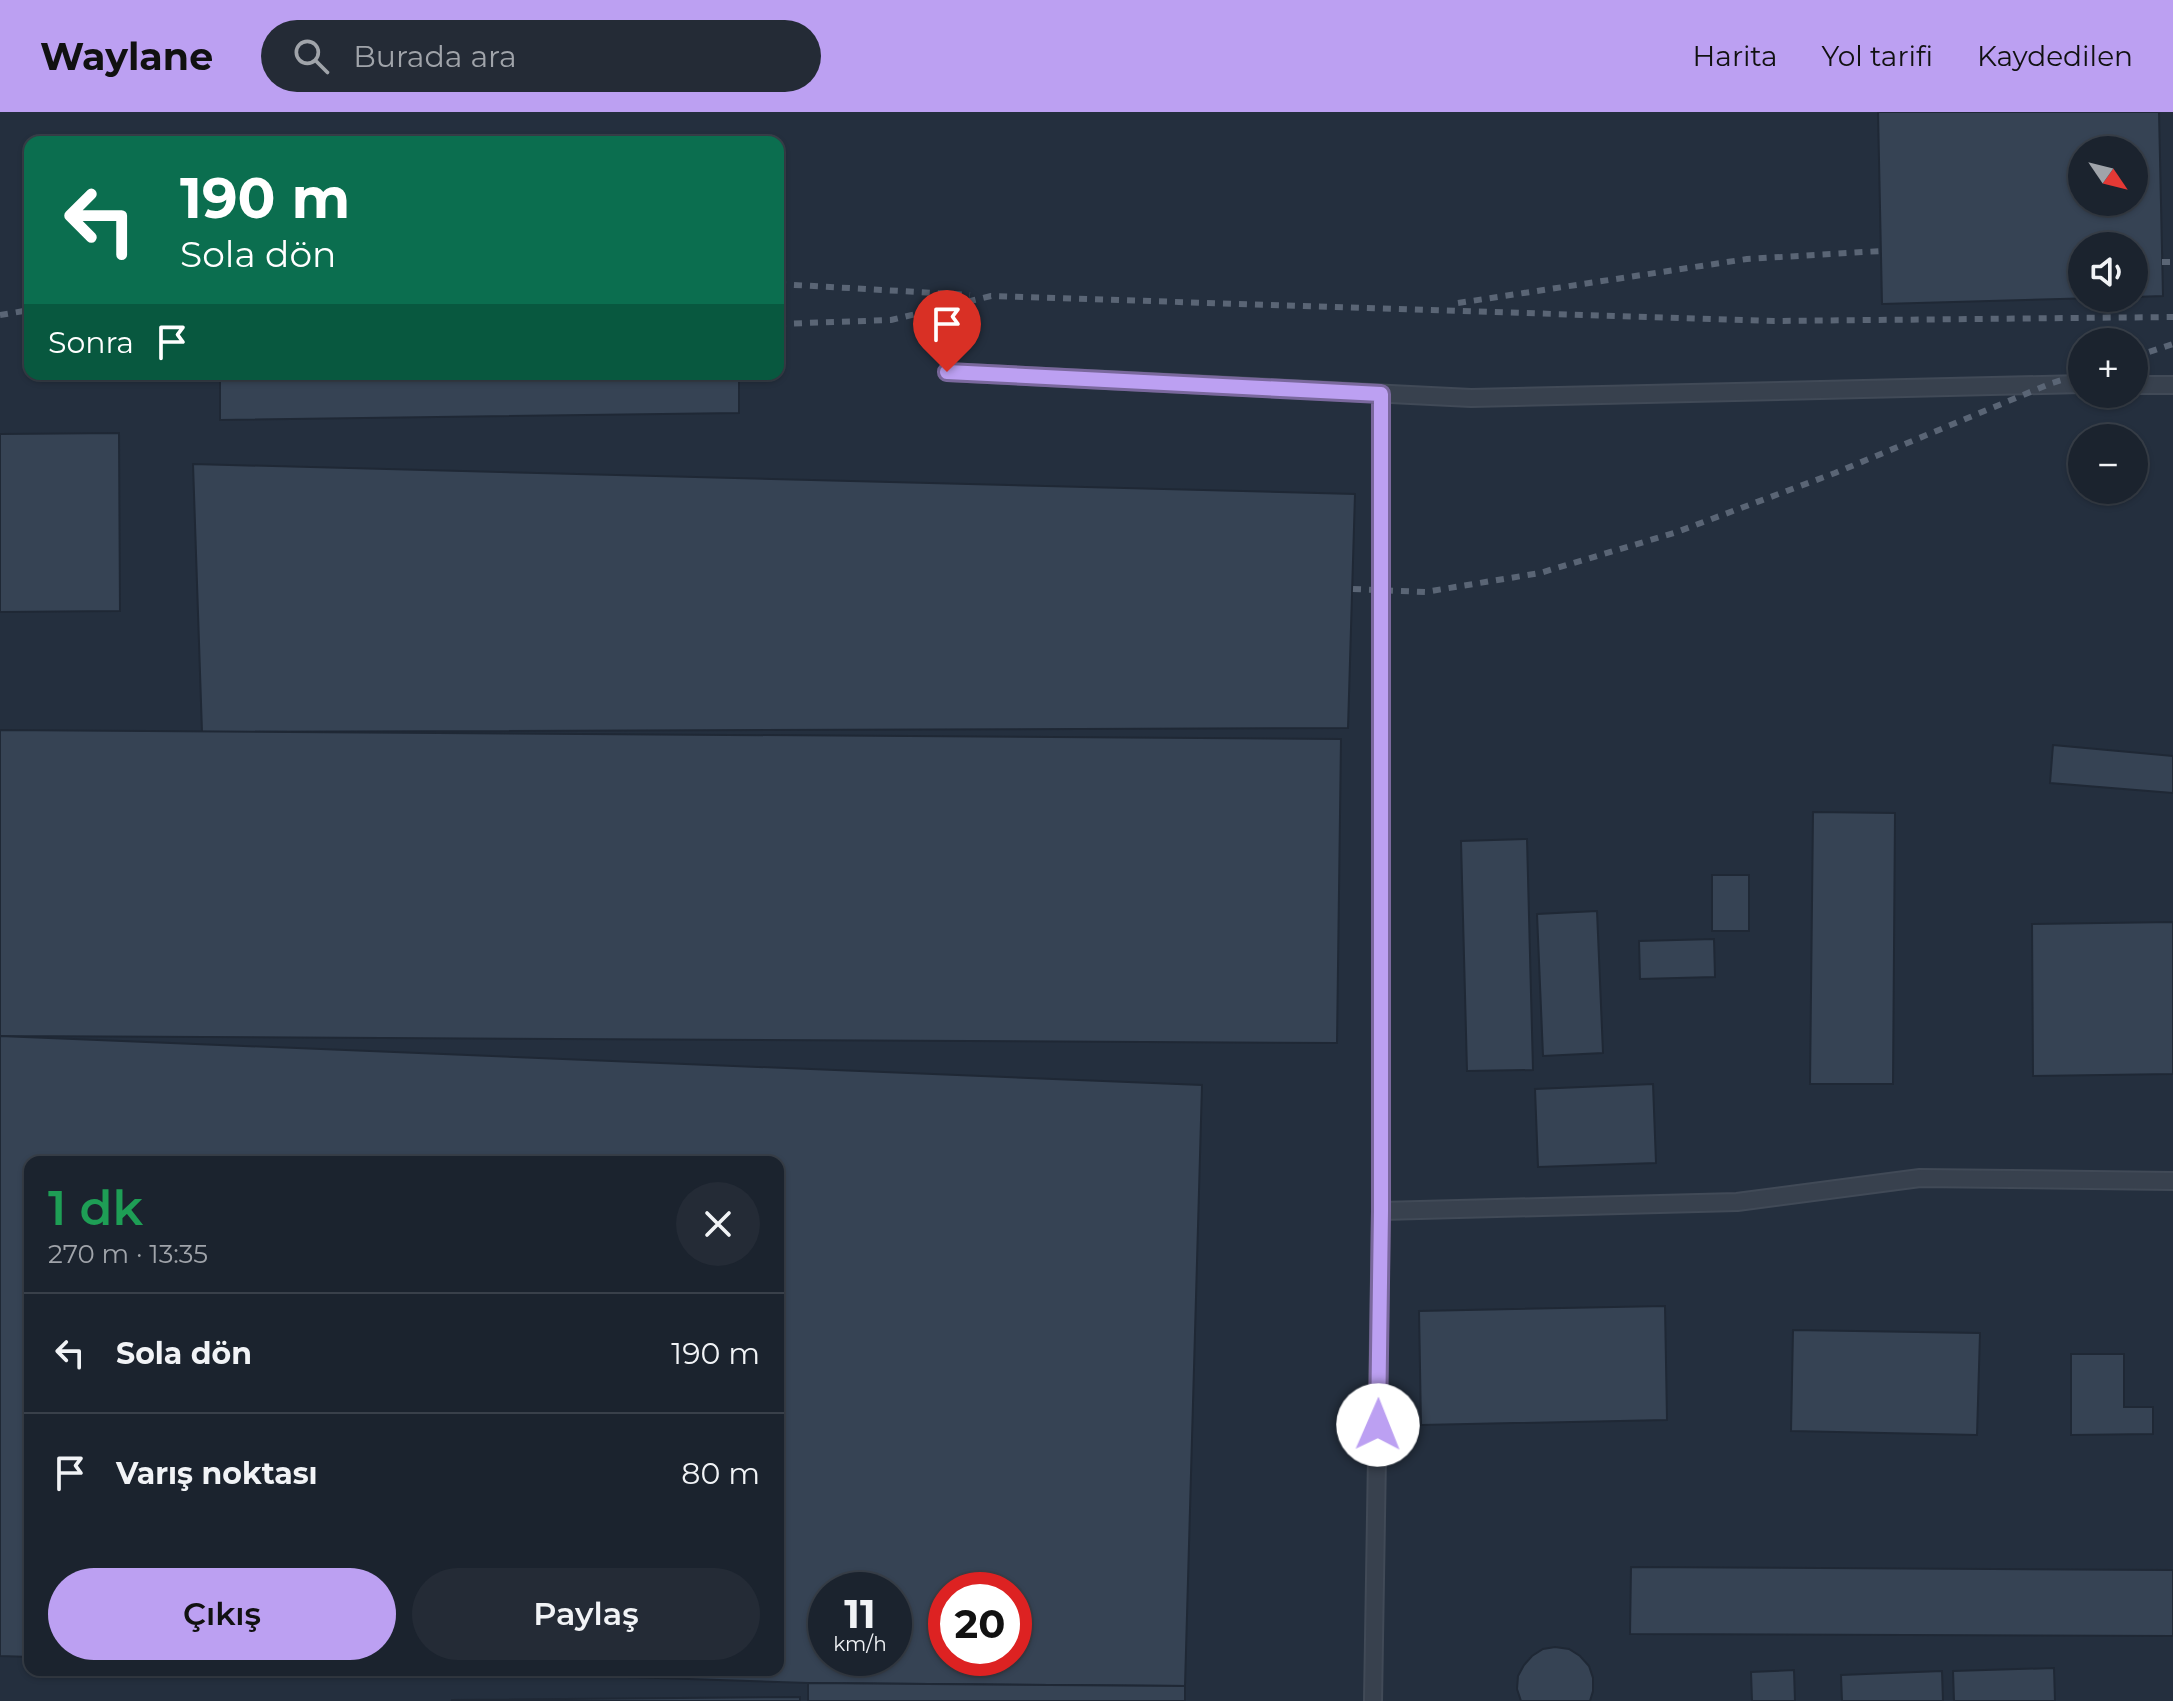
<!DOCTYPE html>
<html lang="tr">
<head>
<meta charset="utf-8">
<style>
	body { margin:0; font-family:Montserrat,sans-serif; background:#242b36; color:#f1f3f6; height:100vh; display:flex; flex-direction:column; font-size:30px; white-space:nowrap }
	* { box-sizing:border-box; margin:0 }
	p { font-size:26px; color:#a0a4aa }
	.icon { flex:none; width:44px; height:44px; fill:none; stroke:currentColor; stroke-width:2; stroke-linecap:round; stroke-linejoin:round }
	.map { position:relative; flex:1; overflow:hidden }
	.sheet { position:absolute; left:24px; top:1044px; width:760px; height:520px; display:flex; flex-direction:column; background:#1b232e; border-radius:16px; box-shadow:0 2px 6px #0004,0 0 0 2px #39404a }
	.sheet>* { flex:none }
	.guide { position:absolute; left:24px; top:24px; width:760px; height:244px; border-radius:16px; box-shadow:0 2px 6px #0004,0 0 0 2px #39404a; background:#0b6e4f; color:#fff; overflow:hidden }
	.needle { width:52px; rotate:125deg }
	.fabs { position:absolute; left:2068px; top:24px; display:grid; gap:16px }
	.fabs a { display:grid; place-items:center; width:80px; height:80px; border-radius:50%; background:#1b232e; box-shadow:0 2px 6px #0004,0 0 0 2px #39404a; font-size:40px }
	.speed { position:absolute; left:808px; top:1460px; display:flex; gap:16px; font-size:40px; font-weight:700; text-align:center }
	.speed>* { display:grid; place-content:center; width:104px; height:104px; border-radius:50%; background:#1b232e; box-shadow:0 2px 6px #0004,0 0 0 2px #39404a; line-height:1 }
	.speed small { font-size:20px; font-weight:400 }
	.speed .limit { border:12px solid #d22; background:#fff; color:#111 }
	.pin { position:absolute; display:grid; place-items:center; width:68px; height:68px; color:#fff; margin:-82px -34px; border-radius:50% 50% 50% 0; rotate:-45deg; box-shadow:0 0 8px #0007 }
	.pin .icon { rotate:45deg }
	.me { position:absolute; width:88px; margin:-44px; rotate:1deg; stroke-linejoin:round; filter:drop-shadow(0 0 6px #0008) }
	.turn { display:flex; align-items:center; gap:28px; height:168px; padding:0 24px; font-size:36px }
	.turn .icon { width:104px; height:104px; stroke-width:2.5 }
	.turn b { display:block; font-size:56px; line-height:68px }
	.then { display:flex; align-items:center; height:76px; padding:0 24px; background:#0003; gap:16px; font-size:30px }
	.round { display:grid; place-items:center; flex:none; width:84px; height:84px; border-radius:42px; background:#242b36 }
	.head { display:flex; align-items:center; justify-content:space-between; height:136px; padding:0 24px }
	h1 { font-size:48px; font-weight:600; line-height:60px; color:#1e9e55 }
	.action { display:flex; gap:16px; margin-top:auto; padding:16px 24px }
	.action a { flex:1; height:92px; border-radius:48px; background:#bca0f2; color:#111; font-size:32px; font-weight:600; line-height:92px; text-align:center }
	.action a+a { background:#242b36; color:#f1f3f6 }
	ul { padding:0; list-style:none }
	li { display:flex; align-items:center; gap:24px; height:120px; padding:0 24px; border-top:2px solid #39404a }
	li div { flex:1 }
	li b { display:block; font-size:30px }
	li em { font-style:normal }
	header { display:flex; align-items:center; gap:48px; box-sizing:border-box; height:112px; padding:0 40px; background:#bca0f2; color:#111 }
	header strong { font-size:38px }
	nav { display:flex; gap:44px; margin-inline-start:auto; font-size:28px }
	.search { width:560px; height:72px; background:#242b36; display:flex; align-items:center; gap:20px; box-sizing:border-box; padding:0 28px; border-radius:44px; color:#a0a4aa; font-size:30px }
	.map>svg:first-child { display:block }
	.building { fill:#364354; stroke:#1f2835; stroke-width:2; fill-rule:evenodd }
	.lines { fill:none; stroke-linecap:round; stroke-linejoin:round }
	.service-casing { stroke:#414a57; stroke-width:20 }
	.service { stroke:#38414e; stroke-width:16 }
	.rail { stroke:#5a6575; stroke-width:6; stroke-dasharray:8 8; stroke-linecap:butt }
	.route-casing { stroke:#7a689d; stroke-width:20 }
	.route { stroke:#bca0f2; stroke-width:14 }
</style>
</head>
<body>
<header>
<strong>Waylane</strong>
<div class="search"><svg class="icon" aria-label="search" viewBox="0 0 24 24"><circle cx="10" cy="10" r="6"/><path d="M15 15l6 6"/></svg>Burada ara</div>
<nav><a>Harita</a><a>Yol tarifi</a><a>Kaydedilen</a></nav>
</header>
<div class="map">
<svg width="2173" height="1589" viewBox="0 0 2173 1589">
	<rect width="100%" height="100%" fill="#242f3e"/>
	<g class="building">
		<path d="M1878,0H2159L2163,184L2134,185V134H2082V186H2097L1882,192ZM2082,38H2134V90H2082Z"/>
		<polygon points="220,262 739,262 739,301 220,308"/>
		<polygon points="119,321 120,499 0,500 0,322"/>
		<polygon points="193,352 1355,382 1348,616 202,620"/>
		<polygon points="0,618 1341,627 1337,931 0,924"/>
		<polygon points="2053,633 2173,644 2173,681 2050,671"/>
		<polygon points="1813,700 1895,701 1893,972 1810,972"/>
		<polygon points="1527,727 1533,958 1467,959 1461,729"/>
		<rect x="1712" y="763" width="37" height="56"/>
		<polygon points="1597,799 1603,941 1543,944 1537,802"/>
		<polygon points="2173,810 2173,962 2033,964 2032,812"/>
		<polygon points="1714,827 1715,865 1640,867 1639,829"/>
		<path d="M0,924L1202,973L1185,1574L808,1571L414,1558H778V1050H30V1545L0,1544ZM826,1478H894V1546H826ZM946,1478H1014V1546H946Z"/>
		<polygon points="1653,972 1656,1051 1538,1055 1535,977"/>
		<polygon points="1665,1194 1667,1308 1421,1313 1419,1199"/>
		<polygon points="1793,1218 1980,1221 1977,1323 1791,1319"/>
		<polygon points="2071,1242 2124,1242 2124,1295 2153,1295 2153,1322 2071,1323"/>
		<polygon points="1631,1455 2173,1458 2173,1524 1630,1522"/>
		<polygon points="1555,1535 1569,1537 1580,1544 1589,1554 1593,1566 1593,1579 1590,1589 1521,1589 1517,1577 1518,1564 1524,1553 1532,1544 1543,1537"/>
		<polygon points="2054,1556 2055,1589 1954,1589 1953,1559"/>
		<polygon points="1794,1558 1795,1589 1752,1589 1751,1560"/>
		<polygon points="1942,1559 1943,1589 1842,1589 1841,1563"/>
		<polygon points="808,1571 1185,1574 1185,1589 808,1589"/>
		<polygon points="800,1585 800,1589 452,1589 452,1588"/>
	</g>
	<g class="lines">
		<g class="service-casing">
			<g id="service">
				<polyline points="947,260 1471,286 2082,272"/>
				<polyline points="2134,273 2173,273"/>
				<polyline points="1381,1099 1737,1090 1920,1066 2173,1069"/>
				<polyline points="1373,1589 1381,1099 1381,282"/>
			</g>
		</g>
		<use href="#service" class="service"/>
		<g class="rail">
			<polyline points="2162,150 2173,150"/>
			<polyline points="778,172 970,183"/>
			<polyline points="1458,191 1747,147 1881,139"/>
			<polyline points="0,203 30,198"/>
			<polyline points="778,212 891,208 991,184 1774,209 2173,205"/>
			<polyline points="2134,245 2173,232"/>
			<polyline points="1353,477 1425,480 1540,461 1674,421 1835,361 2052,271 2082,262"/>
		</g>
	</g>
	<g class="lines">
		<g class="route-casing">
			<polyline id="route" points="947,260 1381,282 1381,1099 1378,1313"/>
		</g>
		<use href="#route" class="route"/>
	</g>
</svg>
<div class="fabs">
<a><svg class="needle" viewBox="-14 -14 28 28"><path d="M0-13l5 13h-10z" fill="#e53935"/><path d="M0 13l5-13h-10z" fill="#a0a4aa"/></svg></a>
<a><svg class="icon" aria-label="sound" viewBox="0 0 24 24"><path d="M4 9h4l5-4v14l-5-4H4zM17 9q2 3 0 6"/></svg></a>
<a>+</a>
<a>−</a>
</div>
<div class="speed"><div>11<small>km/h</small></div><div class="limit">20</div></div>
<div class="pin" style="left:947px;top:260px;background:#d93025"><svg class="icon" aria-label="arrive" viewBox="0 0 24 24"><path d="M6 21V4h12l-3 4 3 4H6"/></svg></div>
<svg class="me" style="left:1378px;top:1313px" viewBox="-20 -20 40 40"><circle r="19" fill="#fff"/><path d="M0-13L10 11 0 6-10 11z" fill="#bca0f2"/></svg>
<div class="guide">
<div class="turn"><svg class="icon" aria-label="left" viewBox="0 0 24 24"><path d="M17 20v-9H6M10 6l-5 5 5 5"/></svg><div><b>190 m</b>Sola dön</div></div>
<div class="then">Sonra<svg class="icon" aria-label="arrive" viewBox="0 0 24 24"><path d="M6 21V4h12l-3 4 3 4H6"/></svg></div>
</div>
<section class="sheet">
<div class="head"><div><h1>1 dk</h1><p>270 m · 13:35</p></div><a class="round"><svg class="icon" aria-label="close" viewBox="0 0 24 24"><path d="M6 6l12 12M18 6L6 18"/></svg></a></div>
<ul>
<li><svg class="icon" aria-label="left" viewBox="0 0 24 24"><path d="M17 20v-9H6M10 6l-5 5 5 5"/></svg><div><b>Sola dön</b></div><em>190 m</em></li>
<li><svg class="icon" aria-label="arrive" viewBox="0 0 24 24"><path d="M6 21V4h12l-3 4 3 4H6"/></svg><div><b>Varış noktası</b></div><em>80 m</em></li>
</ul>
<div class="action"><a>Çıkış</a><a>Paylaş</a></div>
</section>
</div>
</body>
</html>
